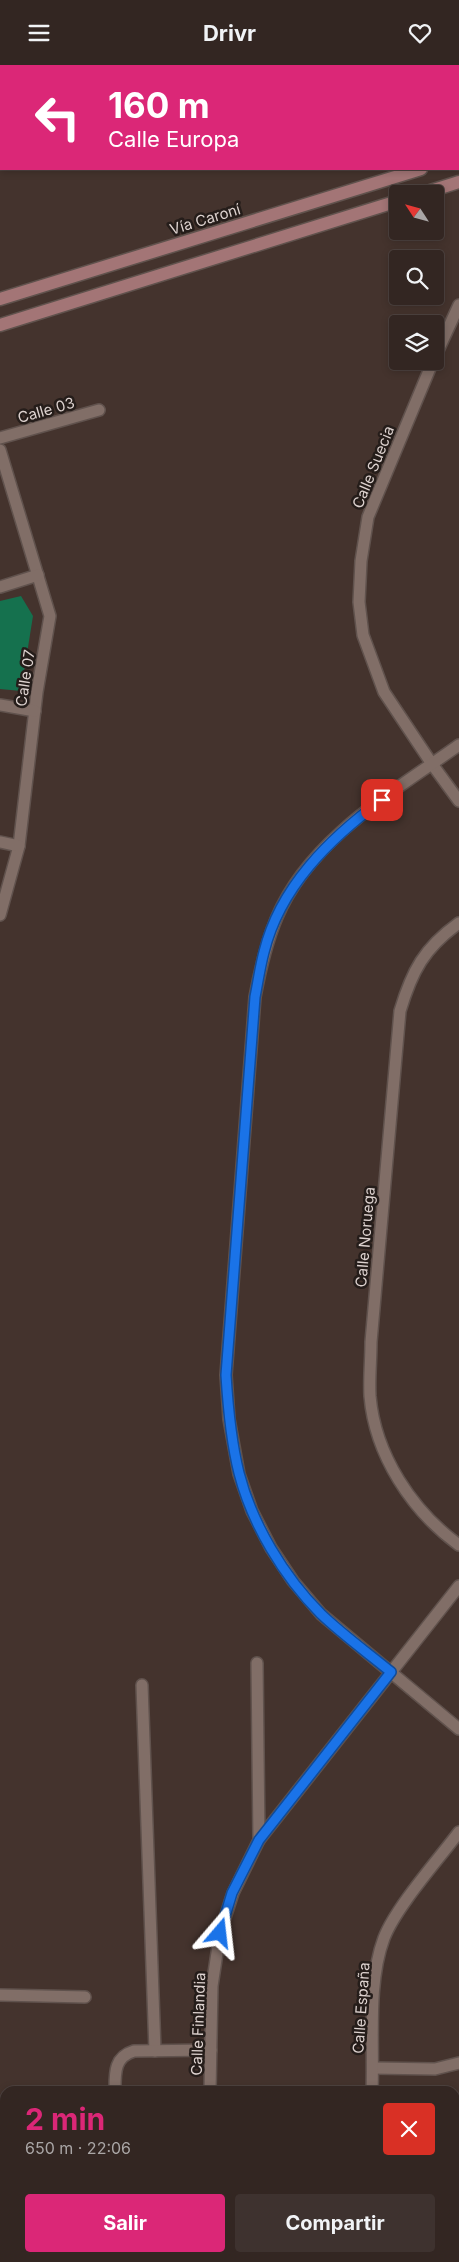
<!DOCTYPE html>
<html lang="es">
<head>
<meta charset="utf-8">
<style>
	body { margin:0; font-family:Inter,sans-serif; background:#3e322f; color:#f1f3f6; height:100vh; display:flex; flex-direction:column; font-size:19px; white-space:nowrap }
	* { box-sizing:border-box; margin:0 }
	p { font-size:16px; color:#a9a5a5 }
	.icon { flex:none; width:28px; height:28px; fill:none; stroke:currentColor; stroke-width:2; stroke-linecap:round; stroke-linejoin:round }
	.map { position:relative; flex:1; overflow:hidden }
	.sheet { position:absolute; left:0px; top:2021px; width:460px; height:176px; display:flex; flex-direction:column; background:#332622; border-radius:15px 15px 0 0; box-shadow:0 2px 8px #0003,0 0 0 1px #4e4340 }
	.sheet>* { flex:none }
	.banner { position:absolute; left:0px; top:0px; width:460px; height:105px; box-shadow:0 2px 8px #0003,0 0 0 1px #4e4340; background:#db2777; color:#fff; overflow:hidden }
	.needle { width:32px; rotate:306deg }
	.fabs { position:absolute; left:389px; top:120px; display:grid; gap:10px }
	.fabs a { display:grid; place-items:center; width:55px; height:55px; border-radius:5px; background:#332622; box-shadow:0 2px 8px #0003,0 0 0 1px #4e4340; font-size:25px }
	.pin { position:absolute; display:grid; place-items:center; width:42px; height:42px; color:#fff; margin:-21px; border-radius:10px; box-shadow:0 2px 8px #0006 }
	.me { position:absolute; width:55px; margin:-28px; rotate:17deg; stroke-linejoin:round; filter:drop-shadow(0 0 4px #0008) }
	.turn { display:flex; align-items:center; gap:18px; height:105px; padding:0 25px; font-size:22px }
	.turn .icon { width:65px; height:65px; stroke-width:2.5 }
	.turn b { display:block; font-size:35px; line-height:42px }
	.round { display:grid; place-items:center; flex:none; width:52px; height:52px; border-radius:5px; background:#3e322f }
	.summary { display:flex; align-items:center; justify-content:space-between; height:85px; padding:0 25px }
	h1 { font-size:30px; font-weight:700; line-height:38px; color:#db2777 }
	.primary-button { display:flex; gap:10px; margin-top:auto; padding:10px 25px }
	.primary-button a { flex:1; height:58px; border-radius:5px; background:#db2777; color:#fff; font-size:20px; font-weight:700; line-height:58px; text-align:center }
	.primary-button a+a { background:#3e322f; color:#f1f3f6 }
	header { display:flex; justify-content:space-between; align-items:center; height:65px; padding:0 25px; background:#332622; font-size:22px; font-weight:700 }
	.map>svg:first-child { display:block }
	.green { fill:#15714e }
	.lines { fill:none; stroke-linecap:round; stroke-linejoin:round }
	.minor-casing { stroke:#60524d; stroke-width:14 }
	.secondary-casing { stroke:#60524d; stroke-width:15 }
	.minor { stroke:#816e67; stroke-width:11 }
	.secondary { stroke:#a37576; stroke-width:12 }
	.route-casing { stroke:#114b97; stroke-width:12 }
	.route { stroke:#1a73e8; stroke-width:9 }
	.labels { text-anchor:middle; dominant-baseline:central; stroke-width:5; stroke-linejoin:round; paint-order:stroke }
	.street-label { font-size:15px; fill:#ddd2cf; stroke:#251d1a }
</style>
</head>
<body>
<header><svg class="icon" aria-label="menu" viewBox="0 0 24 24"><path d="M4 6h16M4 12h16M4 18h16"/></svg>Drivr<svg class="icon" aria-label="heart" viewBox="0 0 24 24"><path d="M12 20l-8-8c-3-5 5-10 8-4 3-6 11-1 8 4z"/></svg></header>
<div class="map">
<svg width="459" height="2197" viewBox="0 0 459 2197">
	<rect width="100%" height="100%" fill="#44332d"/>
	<polygon class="green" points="21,531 33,551 21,626 0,624 0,536"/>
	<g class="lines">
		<g class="minor-casing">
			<g id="minor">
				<polyline points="97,1 99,0"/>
				<polyline points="0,83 1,82"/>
				<polyline points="435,292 459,240"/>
				<polyline points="433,296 368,452 361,496 359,537 363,570 384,627 432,699 459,736"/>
				<polyline points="0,373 99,345"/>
				<polyline points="0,385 50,551 37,627 19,781 0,850"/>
				<polyline points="0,522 38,510"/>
				<polyline points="0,640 35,646"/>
				<path d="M459,680C393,727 310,774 277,852C266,878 260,905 255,932L226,1310L229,1354L239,1409L252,1446L271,1483L293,1516L321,1549L459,1664"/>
				<polyline points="0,777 19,781"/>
				<path d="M459,858C424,883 412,906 400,946L371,1277C371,1295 369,1313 370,1331C375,1390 412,1446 459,1480"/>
				<polyline points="257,1598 259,1775"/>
				<polyline points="142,1620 155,1986"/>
				<polyline points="0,1930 85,1932"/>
				<polyline points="373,2003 435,2004 459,1998"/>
				<path d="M115,2026C115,2008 114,1992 134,1986L211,1985"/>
				<polyline points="210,2026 212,1921 220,1868 233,1828 259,1775 459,1521"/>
				<path d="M372,2026C374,1979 367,1918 384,1873C396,1842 438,1795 459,1767"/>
				<polyline points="455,2154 459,2153"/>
				<polyline points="112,2197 112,2192"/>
				<polyline points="365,2197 365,2192"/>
			</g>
		</g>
		<g class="secondary-casing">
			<g id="secondary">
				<polyline points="421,129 459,117"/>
				<polyline points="0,234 421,104"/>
				<polyline points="0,260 398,136"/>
			</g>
		</g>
		<use href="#minor" class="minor"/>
		<use href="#secondary" class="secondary"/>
	</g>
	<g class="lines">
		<g class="route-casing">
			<path id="route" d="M220,1868L232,1828L259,1775L391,1607C368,1588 343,1570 321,1549C284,1512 252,1459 239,1408C231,1376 228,1343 226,1310L255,932C258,917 260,902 264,887C280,822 330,773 382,735"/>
		</g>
		<use href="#route" class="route"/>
	</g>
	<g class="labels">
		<g class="street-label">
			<text transform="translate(205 154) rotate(-17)">Vía Caroní</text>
			<text transform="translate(46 345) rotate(-16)">Calle 03</text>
			<text transform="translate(373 402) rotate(-68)">Calle Suecia</text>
			<text transform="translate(25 613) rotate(-81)">Calle 07</text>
			<text transform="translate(365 1172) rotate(-85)">Calle Noruega</text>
			<text transform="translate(361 1943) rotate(-86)">Calle España</text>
			<text transform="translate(198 1959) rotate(-88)">Calle Finlandia</text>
		</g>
	</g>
</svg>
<div class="fabs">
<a><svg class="needle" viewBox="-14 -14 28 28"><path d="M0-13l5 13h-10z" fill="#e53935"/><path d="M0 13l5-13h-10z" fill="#a9a5a5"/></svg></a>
<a><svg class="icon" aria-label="search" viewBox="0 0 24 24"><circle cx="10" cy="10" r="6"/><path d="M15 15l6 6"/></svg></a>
<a><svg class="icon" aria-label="layers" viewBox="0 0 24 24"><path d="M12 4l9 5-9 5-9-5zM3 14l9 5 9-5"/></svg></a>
</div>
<div class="pin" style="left:382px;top:735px;background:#d93025"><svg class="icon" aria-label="arrive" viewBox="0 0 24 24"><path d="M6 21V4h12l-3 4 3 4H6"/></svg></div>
<svg class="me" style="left:220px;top:1868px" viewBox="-20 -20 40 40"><path d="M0-17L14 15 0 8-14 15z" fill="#1a73e8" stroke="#fff" stroke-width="4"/></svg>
<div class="banner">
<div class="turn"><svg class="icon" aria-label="left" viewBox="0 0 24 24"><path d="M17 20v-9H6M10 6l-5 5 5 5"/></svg><div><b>160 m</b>Calle Europa</div></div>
</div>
<section class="sheet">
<div class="summary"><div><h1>2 min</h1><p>650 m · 22:06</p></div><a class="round" style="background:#d93025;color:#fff"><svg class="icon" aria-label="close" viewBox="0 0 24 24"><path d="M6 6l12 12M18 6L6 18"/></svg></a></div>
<div class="primary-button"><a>Salir</a><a>Compartir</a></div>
</section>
</div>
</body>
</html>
